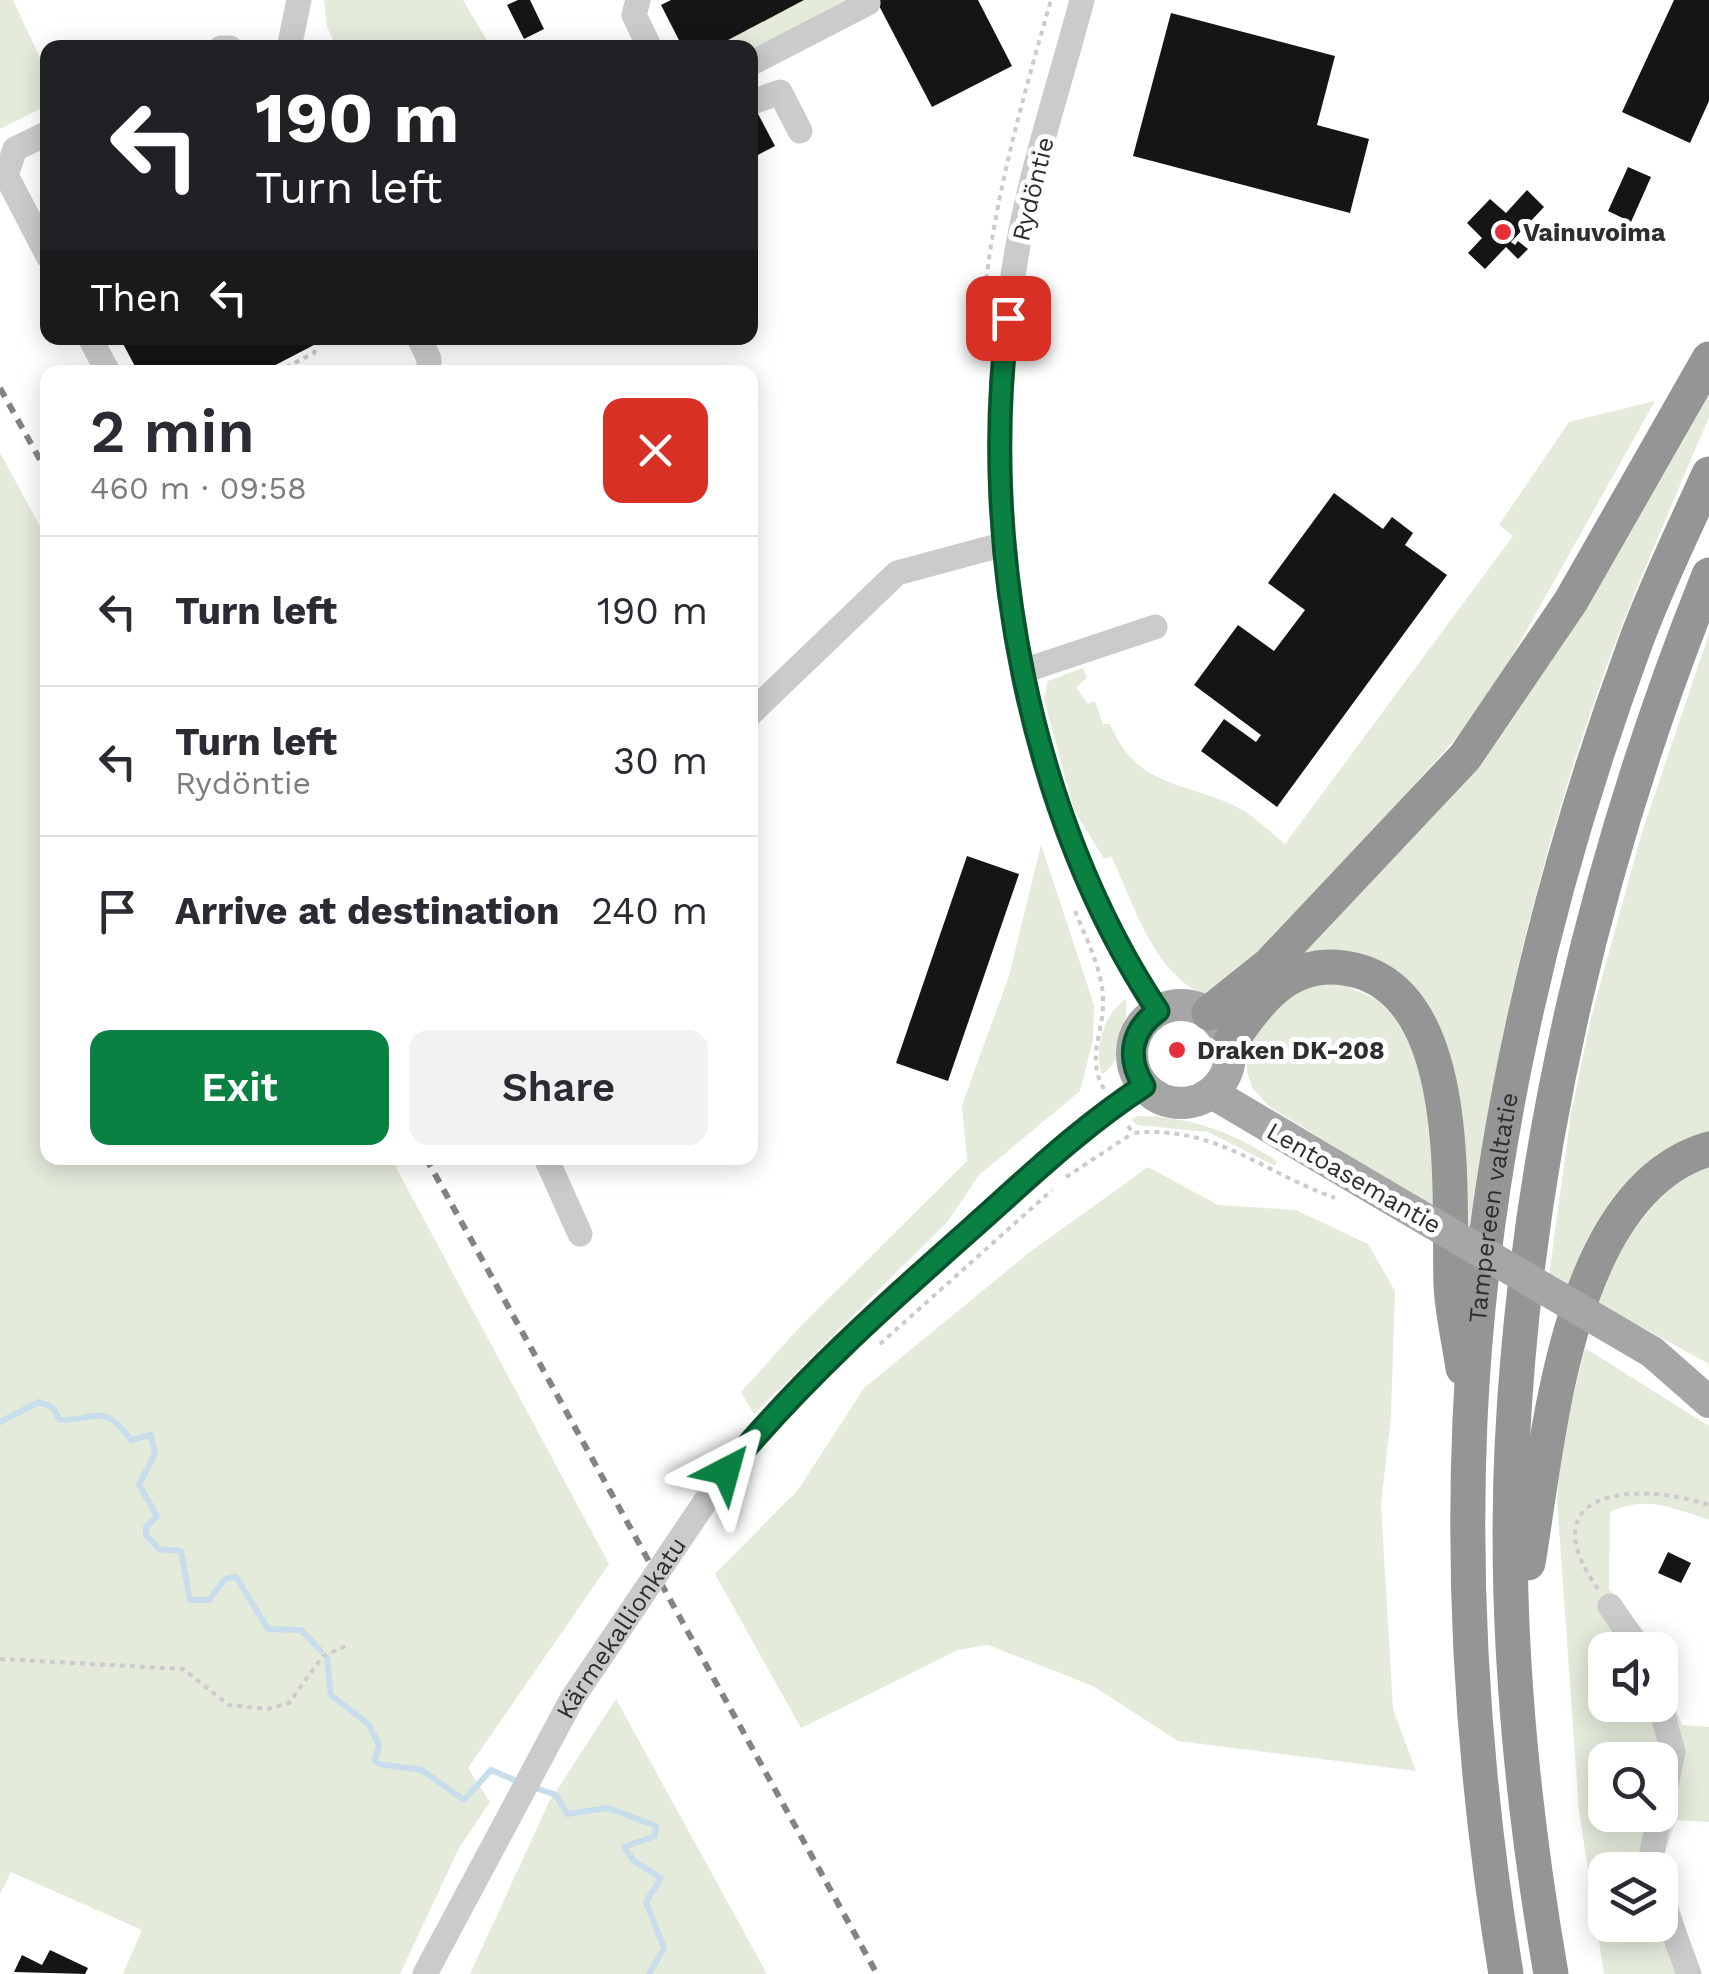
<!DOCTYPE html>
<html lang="en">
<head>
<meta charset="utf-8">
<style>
	body { margin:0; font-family:"Work Sans",sans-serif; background:#f2f2f3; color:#2b2b33; height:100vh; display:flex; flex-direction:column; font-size:38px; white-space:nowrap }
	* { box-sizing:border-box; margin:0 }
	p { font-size:32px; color:#7c7c81 }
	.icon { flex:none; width:55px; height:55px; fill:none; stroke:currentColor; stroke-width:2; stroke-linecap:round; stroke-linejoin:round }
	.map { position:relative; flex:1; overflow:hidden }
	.drawer { position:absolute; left:40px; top:365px; width:718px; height:800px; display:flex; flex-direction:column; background:#fff; border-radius:20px; box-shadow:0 5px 25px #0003 }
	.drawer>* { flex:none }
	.banner { position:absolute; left:40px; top:40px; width:718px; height:305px; border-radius:20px; box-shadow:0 5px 25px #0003; background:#202124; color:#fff; overflow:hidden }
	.buttons { position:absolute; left:1588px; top:1632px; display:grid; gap:20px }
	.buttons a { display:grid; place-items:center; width:90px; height:90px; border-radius:20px; background:#fff; box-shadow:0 5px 25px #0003; font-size:50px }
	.pin { position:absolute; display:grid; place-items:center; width:85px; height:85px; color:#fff; margin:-42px; border-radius:20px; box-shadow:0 5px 15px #0006 }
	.me { position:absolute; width:110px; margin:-55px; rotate:39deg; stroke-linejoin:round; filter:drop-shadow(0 0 8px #0008) }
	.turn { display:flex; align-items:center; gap:35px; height:210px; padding:0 50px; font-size:45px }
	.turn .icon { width:130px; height:130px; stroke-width:2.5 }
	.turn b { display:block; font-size:70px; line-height:85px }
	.then { display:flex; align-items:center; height:95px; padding:0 50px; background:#0003; gap:20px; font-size:38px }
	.round { display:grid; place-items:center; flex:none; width:105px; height:105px; border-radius:20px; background:#f2f2f3 }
	.overview { display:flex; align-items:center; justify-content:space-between; height:170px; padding:0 50px }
	h1 { font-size:60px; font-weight:600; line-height:75px }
	.cta { display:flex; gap:20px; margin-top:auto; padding:20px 50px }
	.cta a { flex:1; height:115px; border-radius:20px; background:#0b8043; color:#fff; font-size:40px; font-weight:600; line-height:115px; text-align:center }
	.cta a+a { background:#f2f2f3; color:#2b2b33 }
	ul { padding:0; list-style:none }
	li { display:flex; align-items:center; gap:30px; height:150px; padding:0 50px; border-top:2px solid #e1e1e2 }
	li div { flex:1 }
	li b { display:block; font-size:38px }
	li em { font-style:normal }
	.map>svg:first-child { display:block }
	.green { fill:#e4ebdb; fill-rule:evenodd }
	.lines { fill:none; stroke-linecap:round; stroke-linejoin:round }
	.stream { stroke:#c7ddeb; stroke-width:6 }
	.building { fill:#151515 }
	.path { stroke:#cbcbcb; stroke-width:4; stroke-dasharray:5 5; stroke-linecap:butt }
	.minor { stroke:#cbcbcb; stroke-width:25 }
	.major { stroke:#a6a6a6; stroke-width:32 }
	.highway { stroke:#959595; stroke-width:35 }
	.rail { stroke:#838383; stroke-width:6; stroke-dasharray:10 8; stroke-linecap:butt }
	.minor-bridge { stroke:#cbcbcb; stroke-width:25 }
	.major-bridge { stroke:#a6a6a6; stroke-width:32 }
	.route-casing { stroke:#07532c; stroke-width:25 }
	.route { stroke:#0b8043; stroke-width:18 }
	.poi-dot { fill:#e5303b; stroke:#fff; stroke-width:4 }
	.labels { text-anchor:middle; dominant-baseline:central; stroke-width:10; stroke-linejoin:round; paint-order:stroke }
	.street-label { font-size:25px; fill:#2e2e2e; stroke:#fff }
	.poi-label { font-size:25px; font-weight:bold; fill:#2e2e2e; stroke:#fff; text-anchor:start }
</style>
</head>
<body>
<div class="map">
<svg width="1709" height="1974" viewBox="0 0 1709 1974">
	<rect width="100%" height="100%" fill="#fff"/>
	<g class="green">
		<polygon points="0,0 13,0 47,73 48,105 0,129"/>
		<polygon points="324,0 463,0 491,47 336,46 327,27"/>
		<polygon points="804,0 856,0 750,56 750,48 713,48"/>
		<path d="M1709,383V417C1671,508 1630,598 1598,691C1537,865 1495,1047 1469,1228L1406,995L1282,971L1333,915Z"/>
		<path d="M1655,401L1483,708L1267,950L1208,996C1154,977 1134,903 1111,856L1104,859L1074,810L1044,699L1048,681L1083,668L1087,678L1076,687L1088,704L1095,701L1103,724H1110C1136,787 1182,781 1235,806C1253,814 1269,832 1285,844L1513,536L1499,525L1569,422Z"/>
		<polygon points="0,453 47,539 48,1158 391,1158 609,1564 468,1768 490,1802 459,1848 400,1974 123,1974 142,1930 11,1872 0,1894"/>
		<polygon points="1709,634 1709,1135 1576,1291 1549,1275 1571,1113 1591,1018 1642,832"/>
		<polygon points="1041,845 1094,1005 1093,1040 1080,1091 979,1175 948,1221 754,1414 741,1392 800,1327 967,1161 962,1105 1009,976"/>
		<polygon points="1327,978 1388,1004 1423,1062 1438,1210 1270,1107 1253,1089 1247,1072 1246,1049 1265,1010"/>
		<path d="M1126,999C1127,1023 1124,1061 1102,1074C1093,1049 1104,1013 1126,999Z"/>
		<path d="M1139,1116C1193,1117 1232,1132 1277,1161L1275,1166L1208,1132L1137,1125L1131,1119Z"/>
		<polygon points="1709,1165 1709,1364 1596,1302 1616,1252 1658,1194"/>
		<polygon points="1148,1167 1218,1205 1296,1210 1368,1244 1395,1291 1391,1416 1381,1504 1393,1709 1416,1771 1178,1741 1093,1686 988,1645 958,1650 801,1728 715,1574 798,1490 864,1388 1030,1252"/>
		<path d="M1585,1348L1709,1426V1520C1673,1508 1645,1495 1610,1512L1609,1589L1647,1635L1653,1650H1605V1705H1660V1668L1682,1725L1709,1727V1822L1676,1820L1664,1856L1699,1974H1604L1579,1811L1557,1500L1562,1443ZM1605,1760H1660V1815H1605ZM1605,1870H1660V1925H1605Z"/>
		<polygon points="616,1699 767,1974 470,1974 549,1802"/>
	</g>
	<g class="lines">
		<g class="stream">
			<path d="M0,1422L39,1402L52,1407L60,1420C98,1420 103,1402 131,1440L151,1435L155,1454L139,1485L157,1516L146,1527V1535L159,1549L181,1551L190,1600H209L225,1579L236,1577L268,1629L301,1630L321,1651"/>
			<polyline points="327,1658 331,1695 368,1724 379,1745 375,1760 379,1764 422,1770 464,1800 491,1770 521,1783"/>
			<polyline points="533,1787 556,1795 567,1814 608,1808 656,1826 655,1836 624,1847 634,1861 661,1878 646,1902 664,1948 649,1974"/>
		</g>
	</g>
	<g class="building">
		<polygon points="518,0 530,0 544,29 524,39 507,5"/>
		<polygon points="671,0 804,0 713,48 683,48 661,5"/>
		<polygon points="876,0 978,0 1012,66 932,107"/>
		<polygon points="1674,0 1709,0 1709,101 1690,143 1622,112"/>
		<polygon points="1171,13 1335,56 1317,125 1369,139 1350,213 1133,156"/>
		<polygon points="757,112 775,146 750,159 750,115"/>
		<polygon points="1628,167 1651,177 1631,222 1608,211"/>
		<polygon points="1527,190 1544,207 1511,242 1515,245 1518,241 1528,249 1518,259 1506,247 1485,269 1468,253 1482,238 1467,223 1490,199 1506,213"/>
		<polygon points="120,338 310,338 314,345 262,372 138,372"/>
		<polygon points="1334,493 1383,529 1392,517 1413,533 1405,545 1447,575 1277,807 1201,751 1224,719 1256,742 1261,735 1194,685 1238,625 1274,651 1305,610 1268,583"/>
		<polygon points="967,856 1019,874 948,1081 896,1063"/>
		<polygon points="1668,1552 1691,1563 1681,1583 1658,1573"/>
		<polygon points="50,1950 88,1968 85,1974 14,1972 22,1955 42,1965"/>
	</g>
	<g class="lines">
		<g class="path">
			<path d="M981,339C987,222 1019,112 1051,0"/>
			<polyline points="277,372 314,353 319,338"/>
			<path d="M1075,911C1086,939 1104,972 1103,1003C1103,1035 1086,1058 1104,1089"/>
			<path d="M1128,1126L1133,1133C1216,1125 1262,1172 1335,1198"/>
			<polyline points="1066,1177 1133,1133"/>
			<polyline points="880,1344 1052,1190"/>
			<path d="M1598,1589C1527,1489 1637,1481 1709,1505"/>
			<polyline points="0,1659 183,1669 229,1705 268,1709 289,1703 323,1656 348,1645"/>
		</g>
		<g class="minor">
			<polyline points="638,0 634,15 650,48"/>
			<path d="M1082,0C1059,87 1029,175 1015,263C973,510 1018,800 1158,1011"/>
			<polyline points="221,48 230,48"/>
			<polyline points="289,48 299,0"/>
			<polyline points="750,64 868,3"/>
			<polyline points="750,103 780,92 800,131"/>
			<polyline points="48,133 15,149 6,175 48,256"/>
			<polyline points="90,338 108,372"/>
			<polyline points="419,338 429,359 429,372"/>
			<polyline points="1023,671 1155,627"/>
			<polyline points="750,714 897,573 1001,545"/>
			<polyline points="546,1158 580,1234"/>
			<path d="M726,1471C802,1379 889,1302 978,1223C1031,1176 1084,1125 1144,1086"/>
			<polyline points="1610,1606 1640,1650"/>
			<polyline points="1652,1870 1651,1856 1673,1752 1660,1705"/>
			<polyline points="1660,1895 1689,1974"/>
		</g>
		<g class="major">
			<circle cx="1181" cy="1054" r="49"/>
			<polyline points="1212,1093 1381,1193"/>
			<polyline points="1652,1352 1709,1402"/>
		</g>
		<g class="highway">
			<polyline points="1209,1013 1269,965 1465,757 1571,601 1709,359"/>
			<path d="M1230,1043C1257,1002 1288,960 1344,968C1467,985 1448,1197 1451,1284C1452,1312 1459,1340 1463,1368"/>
			<path d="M1528,1563C1549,1439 1566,1191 1709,1149"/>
			<path id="s1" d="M1506,1974C1476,1792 1462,1605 1470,1420C1482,1158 1544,890 1635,644C1656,586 1684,530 1709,474"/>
			<path d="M1551,1974C1521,1801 1504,1624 1512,1448C1526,1150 1598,851 1709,575"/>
		</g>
		<g class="rail">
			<polyline points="0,388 48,474"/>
			<polyline points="426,1158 877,1974"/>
		</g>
		<path class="minor-bridge" id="s2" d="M425,1974L572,1699L726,1471"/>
		<polyline class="major-bridge" points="1381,1193 1652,1352"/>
	</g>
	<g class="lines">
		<g class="route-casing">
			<path id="route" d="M726,1471C800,1381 885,1305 972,1228C1027,1179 1082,1126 1144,1086C1126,1058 1131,1030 1158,1011C1030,819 978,544 1008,318"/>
		</g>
		<use href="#route" class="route"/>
	</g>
	<g class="poi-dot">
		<circle cx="1503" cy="232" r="10"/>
		<circle cx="1177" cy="1050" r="10"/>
	</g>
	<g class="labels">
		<g class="street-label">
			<text transform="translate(1033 189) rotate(-76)">Rydöntie</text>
			<text transform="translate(1354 1178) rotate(30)">Lentoasemantie</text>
			<text stroke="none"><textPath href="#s1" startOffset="770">Tampereen valtatie</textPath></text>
			<text stroke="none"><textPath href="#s2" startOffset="398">Kärmekallionkatu</textPath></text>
		</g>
		<g class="poi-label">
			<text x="1523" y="232">Vainuvoima</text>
			<text x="1197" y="1050">Draken DK-208</text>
		</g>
	</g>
</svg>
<div class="buttons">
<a><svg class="icon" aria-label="sound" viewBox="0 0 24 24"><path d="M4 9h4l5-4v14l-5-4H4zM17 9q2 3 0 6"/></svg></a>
<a><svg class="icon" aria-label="search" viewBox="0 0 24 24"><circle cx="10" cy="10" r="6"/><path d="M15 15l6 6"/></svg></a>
<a><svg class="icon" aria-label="layers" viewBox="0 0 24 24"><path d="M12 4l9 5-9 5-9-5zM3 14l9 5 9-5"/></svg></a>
</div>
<div class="pin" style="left:1008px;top:318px;background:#d93025"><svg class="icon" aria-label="arrive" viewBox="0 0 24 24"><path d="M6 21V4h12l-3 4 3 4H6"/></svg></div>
<svg class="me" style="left:726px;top:1471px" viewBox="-20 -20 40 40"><path d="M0-17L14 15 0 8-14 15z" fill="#0b8043" stroke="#fff" stroke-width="4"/></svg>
<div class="banner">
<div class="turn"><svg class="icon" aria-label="left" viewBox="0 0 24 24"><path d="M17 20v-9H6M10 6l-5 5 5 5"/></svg><div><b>190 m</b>Turn left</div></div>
<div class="then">Then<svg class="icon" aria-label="left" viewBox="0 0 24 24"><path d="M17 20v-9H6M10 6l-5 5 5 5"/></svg></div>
</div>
<section class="drawer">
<div class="overview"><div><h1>2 min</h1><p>460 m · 09:58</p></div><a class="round" style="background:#d93025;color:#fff"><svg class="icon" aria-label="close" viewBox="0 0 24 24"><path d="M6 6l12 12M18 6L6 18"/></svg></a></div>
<ul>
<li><svg class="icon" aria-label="left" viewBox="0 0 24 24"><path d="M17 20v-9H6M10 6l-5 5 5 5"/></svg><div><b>Turn left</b></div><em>190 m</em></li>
<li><svg class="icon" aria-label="left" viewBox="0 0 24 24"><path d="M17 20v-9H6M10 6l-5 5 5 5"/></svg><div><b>Turn left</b><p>Rydöntie</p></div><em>30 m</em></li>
<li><svg class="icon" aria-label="arrive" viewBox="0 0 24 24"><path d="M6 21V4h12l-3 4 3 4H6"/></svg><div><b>Arrive at destination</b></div><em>240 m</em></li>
</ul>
<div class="cta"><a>Exit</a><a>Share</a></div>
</section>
</div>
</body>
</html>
